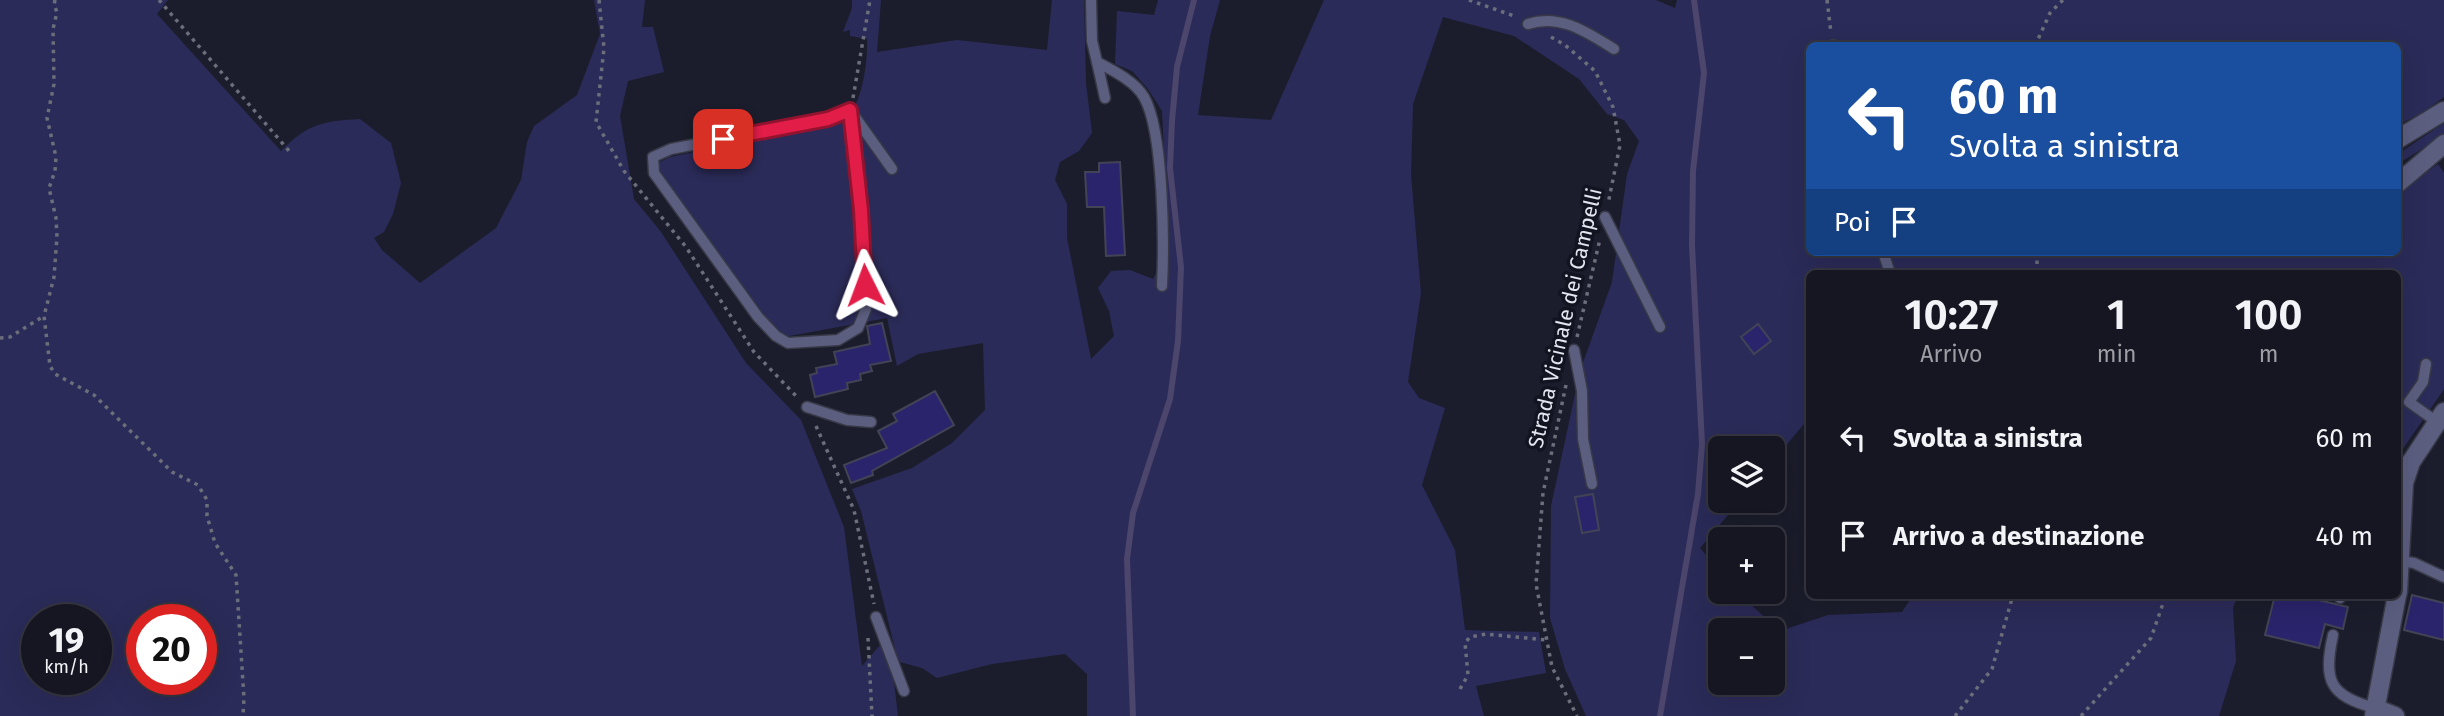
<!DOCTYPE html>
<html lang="it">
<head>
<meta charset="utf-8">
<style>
	body { margin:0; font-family:"Fira Sans",sans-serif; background:#22232e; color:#f1f3f6; height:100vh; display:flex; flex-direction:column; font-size:26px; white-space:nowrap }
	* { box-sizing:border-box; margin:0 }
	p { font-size:23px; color:#9d9fa5 }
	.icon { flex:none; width:38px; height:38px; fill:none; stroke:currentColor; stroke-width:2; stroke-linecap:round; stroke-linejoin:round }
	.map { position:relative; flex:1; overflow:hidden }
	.sheet { position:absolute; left:1806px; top:270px; width:595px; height:329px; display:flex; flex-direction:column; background:#151621; border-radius:10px; box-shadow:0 7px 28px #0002,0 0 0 2px #34353f }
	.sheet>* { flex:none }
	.top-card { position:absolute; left:1806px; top:42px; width:595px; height:214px; border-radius:10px; box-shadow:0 7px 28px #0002,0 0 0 2px #34353f; background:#1a4fa0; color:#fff; overflow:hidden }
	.buttons { position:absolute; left:1708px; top:436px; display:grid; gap:14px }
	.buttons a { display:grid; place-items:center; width:77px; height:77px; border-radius:10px; background:#151621; box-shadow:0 7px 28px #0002,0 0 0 2px #34353f; font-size:35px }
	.speed { position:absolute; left:21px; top:604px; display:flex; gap:14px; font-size:35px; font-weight:700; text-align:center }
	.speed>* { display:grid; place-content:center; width:91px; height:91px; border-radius:50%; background:#151621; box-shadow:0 7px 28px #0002,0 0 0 2px #34353f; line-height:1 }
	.speed small { font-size:18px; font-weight:400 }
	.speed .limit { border:10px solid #d22; background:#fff; color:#111 }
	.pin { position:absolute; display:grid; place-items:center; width:60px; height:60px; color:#fff; margin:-30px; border-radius:14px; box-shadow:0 4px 10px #0006 }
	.me { position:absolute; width:77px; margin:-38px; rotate:357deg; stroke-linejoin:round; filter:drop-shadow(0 0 5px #0008) }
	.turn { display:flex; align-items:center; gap:24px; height:147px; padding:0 28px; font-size:32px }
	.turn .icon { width:91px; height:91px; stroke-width:2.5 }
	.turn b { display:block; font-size:49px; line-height:60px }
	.then { display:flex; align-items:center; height:66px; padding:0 28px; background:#0003; gap:14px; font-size:26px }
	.eta { display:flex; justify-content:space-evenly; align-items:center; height:119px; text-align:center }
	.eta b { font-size:42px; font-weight:600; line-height:49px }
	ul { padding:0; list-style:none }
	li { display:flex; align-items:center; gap:21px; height:98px; padding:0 28px }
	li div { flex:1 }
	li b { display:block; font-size:26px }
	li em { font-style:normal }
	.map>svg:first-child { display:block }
	.green { fill:#2b2b59; fill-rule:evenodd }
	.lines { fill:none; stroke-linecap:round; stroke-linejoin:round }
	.stream { stroke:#4c456c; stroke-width:6 }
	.building { fill:#2a246c; stroke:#424455; stroke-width:2 }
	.service-casing { stroke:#383947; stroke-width:13 }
	.minor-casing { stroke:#383947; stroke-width:21 }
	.tertiary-casing { stroke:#383947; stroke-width:21 }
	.path { stroke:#6c6e7b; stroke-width:3.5; stroke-dasharray:3.5 5; stroke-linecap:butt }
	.service { stroke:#5c5e80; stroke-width:10 }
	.minor { stroke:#5c5e80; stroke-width:18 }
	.tertiary { stroke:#5c5e80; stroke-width:18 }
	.route-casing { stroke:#92132f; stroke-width:18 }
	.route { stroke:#e11d48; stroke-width:12 }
	.labels { text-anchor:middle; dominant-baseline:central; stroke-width:7; stroke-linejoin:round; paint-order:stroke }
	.street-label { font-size:21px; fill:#e4e6f0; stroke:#131422 }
</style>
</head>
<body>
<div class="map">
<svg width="2444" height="716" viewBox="0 0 2444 716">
	<rect width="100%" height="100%" fill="#1c1d2c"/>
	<g class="green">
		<path d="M0,0H168L157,14L281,151C307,124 323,121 360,119L391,143L401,183L393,214L384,232L374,238L382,250L420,283L496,228L521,180L527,142L534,126L577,95L600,34L594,0H645L642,27H653L664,72L628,81L620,116L634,199L661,232L746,363L801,420L844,527L862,666L880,645L894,682L898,716H0ZM37,620H96V679H37ZM142,620H201V679H142Z"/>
		<path d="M852,0H881L877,52L957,40L1047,50L1052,0H1084L1086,83L1092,133L1079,151L1060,162L1055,180L1067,204V238L1091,359L1114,336L1109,311L1098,288L1111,271L1130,270L1153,279L1169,249L1162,111L1148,89L1132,71L1115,64L1117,11L1154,15L1158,0H1220L1210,36L1198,115L1271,120L1324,0H1656L1675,8L1677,0H2444V97L2422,113L2398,125V46H1810V252H2398V193L2438,164L2444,173V389L2398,456V462V273H1810L1809,418L1773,461V448H1720V500L1740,501L1700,548L1720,572V592H1737L1780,631L1828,615L1902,612L1913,595H2238L2233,608L2236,661L2219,716H1586L1565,669L1550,618L1551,506L1580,371L1612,282L1627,174L1639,141L1624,120L1607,114L1579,79L1514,36L1443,17L1413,104L1411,175L1421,293L1408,382L1419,398L1445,408L1422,485L1455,550L1465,630L1539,632L1546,673L1476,686L1484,716H1087V674L1065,654L992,664L937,678L922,668L900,662L896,653L861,511L852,489L912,468L952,443L985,410L983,343L918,354L897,366L887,318L784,337L762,315L657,169L660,162L670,157L842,122C862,110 868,61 867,39L850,36V30L843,32L852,8ZM1720,630H1773V682H1720Z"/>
		<polygon points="2444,123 2444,135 2398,164 2398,154"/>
	</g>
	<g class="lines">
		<g class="stream">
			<polyline points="1133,716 1127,559 1133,513 1170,399 1178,341 1181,267 1170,168 1172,121 1177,67 1194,0"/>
			<polyline points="1660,716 1698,494 1702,444 1692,245 1693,171 1704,73 1694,0"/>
		</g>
	</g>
	<g class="building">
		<polygon points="1120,162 1125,255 1106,256 1104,207 1087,207 1085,172 1099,172 1099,163"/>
		<polygon points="882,323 891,361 870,365 872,371 860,374 861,380 847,383 848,389 815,397 810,375 817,373 816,368 837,364 834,352 870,344 867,326"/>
		<polygon points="1758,324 1771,341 1754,354 1741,337"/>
		<polygon points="935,391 954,425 872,471 873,475 851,483 844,465 887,448 878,431 897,421 893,414"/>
		<polygon points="1593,494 1599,530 1582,533 1575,497"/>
		<polygon points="2275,595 2297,595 2348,607 2343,629 2325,624 2319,648 2265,635"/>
		<polygon points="2412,595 2444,603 2444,640 2404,630"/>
	</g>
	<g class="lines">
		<g class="service-casing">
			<g id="service">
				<path d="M1091,0L1092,41L1097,62C1112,70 1135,81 1144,97C1164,132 1164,244 1162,286"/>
				<path d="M1528,24C1560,13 1588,33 1614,49"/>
				<polyline points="1833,45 1833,46"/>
				<polyline points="1097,62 1105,98"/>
				<polygon points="850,110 861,210 866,309 858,328 838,340 788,343 776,336 758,317 654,173 653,157 671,149 828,119"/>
				<polyline points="850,110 892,169"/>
				<polyline points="1605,217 1660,327"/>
				<polyline points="1883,252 1890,273"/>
				<polyline points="1574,350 1582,391 1583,439 1592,484"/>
				<polyline points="2426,364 2423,382 2409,402 2437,422"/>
				<polyline points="807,407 847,420 871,422"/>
				<polyline points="2400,561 2414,563 2444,577"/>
				<polyline points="2340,598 2341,595"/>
				<polyline points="876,617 904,691"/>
				<path d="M2333,635C2323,680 2329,696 2375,708"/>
			</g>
		</g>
		<g class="minor-casing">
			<polyline id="minor" points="2375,708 2395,716"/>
		</g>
		<g class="tertiary-casing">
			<g id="tertiary">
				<polyline points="2398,139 2444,111"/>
				<polyline points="2398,183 2444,144"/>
				<polyline points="2398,592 2404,483 2411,462 2444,412"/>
				<polyline points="2374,716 2397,595"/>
			</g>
		</g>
		<g class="path">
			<polyline points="55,0 54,5 57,12 53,29 54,84 47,118 56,157 55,171 49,188 56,218 57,237 54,277 44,316 50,366 55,374 94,395 172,472 198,485 207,500 207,516 215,543 236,575 244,698 243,716"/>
			<polyline points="159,0 290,152"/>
			<polyline points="599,0 604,48 596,122 624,171 686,247 754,352 799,399"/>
			<polyline points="1469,0 1517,17"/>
			<polyline points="1827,0 1831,33"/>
			<polyline points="1551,37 1565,45 1595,71 1613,107 1620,145 1608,204"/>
			<polyline points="2035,46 2050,13 2063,0"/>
			<polyline points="853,98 870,0"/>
			<polyline points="2037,252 2037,273"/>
			<polyline points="1577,337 1600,239"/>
			<polyline points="0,338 10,337 44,316"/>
			<polyline points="1566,385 1543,493 1536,584 1552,667 1577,716"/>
			<polyline points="816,426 854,510 874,604"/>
			<polyline points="868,638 872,716"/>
			<polyline points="1460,689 1468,675 1465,643 1470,637 1486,634 1547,640"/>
			<polyline points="1955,716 1992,669 2013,595"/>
			<polyline points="2081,716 2151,638 2166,595"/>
		</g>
		<use href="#service" class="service"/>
		<use href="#minor" class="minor"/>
		<use href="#tertiary" class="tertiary"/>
	</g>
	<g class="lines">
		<g class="route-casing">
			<polyline id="route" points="723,139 828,119 850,110 861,210 865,285"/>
		</g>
		<use href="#route" class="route"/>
	</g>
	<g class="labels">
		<g class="street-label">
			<text transform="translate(1565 318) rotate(-77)">Strada Vicinale dei Campelli</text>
		</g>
	</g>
</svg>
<div class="buttons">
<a><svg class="icon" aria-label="layers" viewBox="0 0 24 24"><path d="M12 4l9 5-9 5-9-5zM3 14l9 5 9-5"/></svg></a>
<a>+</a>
<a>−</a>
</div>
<div class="speed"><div>19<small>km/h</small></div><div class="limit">20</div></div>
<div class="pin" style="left:723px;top:139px;background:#d93025"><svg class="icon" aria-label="arrive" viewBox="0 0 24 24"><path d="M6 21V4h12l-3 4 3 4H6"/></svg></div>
<svg class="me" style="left:865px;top:285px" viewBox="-20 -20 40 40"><path d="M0-17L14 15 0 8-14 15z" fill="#e11d48" stroke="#fff" stroke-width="4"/></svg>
<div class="top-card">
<div class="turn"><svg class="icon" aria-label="left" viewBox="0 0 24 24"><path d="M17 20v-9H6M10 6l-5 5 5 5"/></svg><div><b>60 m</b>Svolta a sinistra</div></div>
<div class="then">Poi<svg class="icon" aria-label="arrive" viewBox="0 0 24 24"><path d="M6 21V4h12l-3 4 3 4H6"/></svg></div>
</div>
<section class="sheet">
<div class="eta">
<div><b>10:27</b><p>Arrivo</p></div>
<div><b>1</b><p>min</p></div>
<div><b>100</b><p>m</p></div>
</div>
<ul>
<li><svg class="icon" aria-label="left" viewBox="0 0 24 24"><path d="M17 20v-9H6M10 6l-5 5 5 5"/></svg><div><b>Svolta a sinistra</b></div><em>60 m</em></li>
<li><svg class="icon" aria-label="arrive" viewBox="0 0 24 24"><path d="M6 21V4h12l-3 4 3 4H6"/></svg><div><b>Arrivo a destinazione</b></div><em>40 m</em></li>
</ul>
</section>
</div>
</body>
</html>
